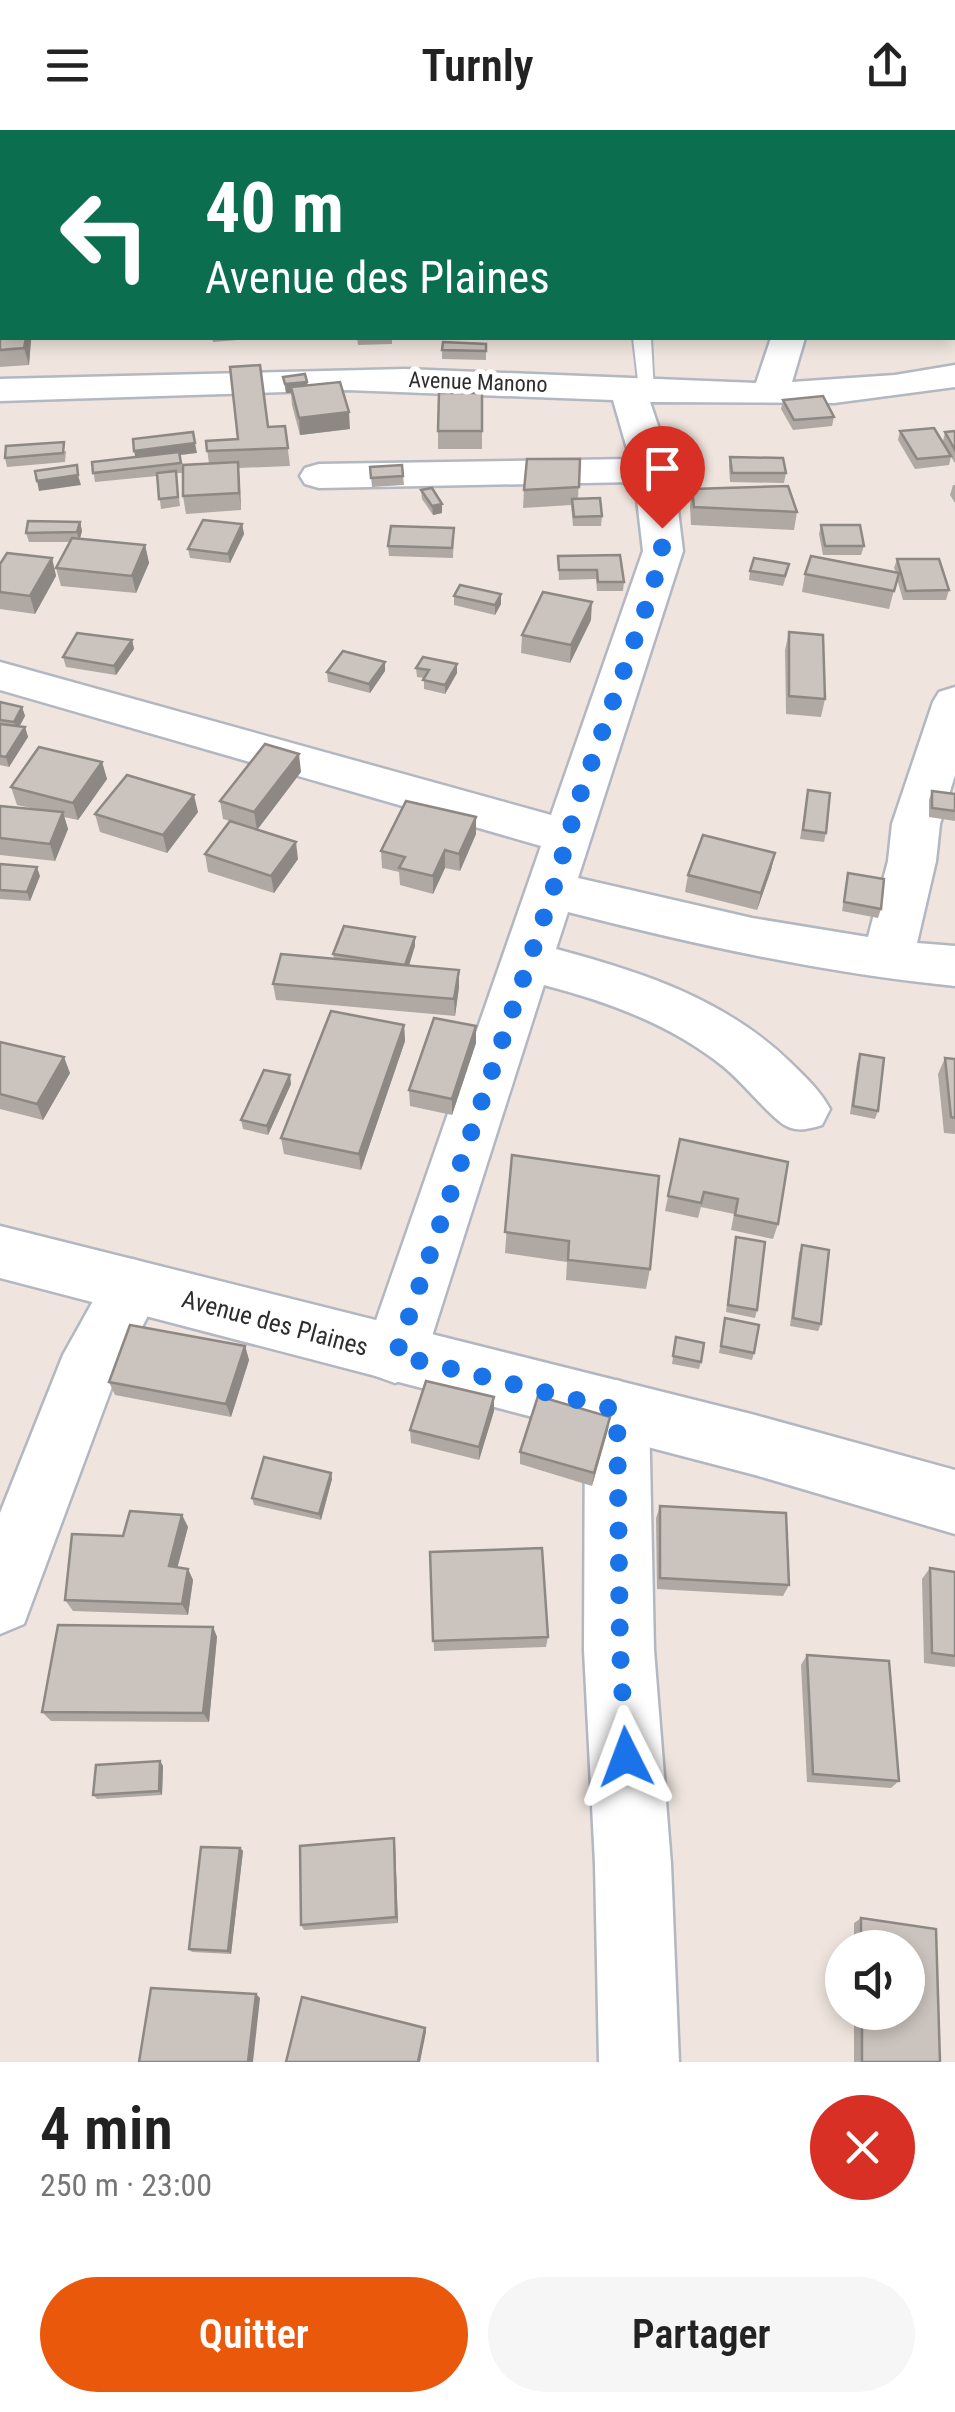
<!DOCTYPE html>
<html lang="fr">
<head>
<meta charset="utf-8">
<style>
	body { margin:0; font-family:"Roboto Condensed",sans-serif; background:#f6f6f6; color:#222; height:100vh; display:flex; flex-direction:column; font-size:38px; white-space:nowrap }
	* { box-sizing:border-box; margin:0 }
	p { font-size:32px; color:#767676 }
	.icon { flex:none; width:55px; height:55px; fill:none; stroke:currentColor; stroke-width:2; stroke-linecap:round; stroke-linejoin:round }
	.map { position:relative; height:1932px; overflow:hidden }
	.panel { display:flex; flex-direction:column; background:#fff; flex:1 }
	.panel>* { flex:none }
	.top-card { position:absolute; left:0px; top:0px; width:955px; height:210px; box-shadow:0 5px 15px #0003; background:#0b6e4f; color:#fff; overflow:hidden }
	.fabs { position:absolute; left:825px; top:1800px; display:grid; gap:20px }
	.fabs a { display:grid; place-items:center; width:100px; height:100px; border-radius:50%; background:#fff; box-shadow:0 5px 15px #0003; font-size:50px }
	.pin { position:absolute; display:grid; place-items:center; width:85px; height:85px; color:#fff; margin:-102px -42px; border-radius:50% 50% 50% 0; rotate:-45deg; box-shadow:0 0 10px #0007 }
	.pin .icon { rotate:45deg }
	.me { position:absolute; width:110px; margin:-55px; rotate:357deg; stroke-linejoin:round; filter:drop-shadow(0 0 8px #0008) }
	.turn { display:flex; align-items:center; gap:35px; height:210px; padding:0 40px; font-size:45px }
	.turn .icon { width:130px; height:130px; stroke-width:2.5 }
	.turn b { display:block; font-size:70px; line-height:85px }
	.round { display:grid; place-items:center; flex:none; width:105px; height:105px; border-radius:52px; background:#f6f6f6 }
	.summary { display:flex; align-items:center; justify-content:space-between; height:170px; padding:0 40px }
	h1 { font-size:60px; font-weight:600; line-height:75px }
	.primary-button { display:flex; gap:20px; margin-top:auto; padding:20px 40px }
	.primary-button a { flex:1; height:115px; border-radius:60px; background:#ea580c; color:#fff; font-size:40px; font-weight:600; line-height:115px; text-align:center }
	.primary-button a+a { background:#f6f6f6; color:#222 }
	header { display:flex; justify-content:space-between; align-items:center; height:130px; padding:0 40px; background:#fff; font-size:45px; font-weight:600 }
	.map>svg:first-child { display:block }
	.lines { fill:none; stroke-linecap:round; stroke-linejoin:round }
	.service-casing { stroke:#b2b7c1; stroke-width:4 }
	.minor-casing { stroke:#b2b7c1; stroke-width:5 }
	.tertiary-casing { stroke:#b2b7c1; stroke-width:5 }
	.service { fill:#fff; fill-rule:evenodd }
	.minor { fill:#fff; fill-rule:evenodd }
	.tertiary { fill:#fff; fill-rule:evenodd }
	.wall { fill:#afa8a3 }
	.shaded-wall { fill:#8e8884 }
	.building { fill:#cbc3bd; stroke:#8e8884; stroke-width:2.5 }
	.route { stroke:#1a73e8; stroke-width:18; stroke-dasharray:0 32.4 }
	.labels { text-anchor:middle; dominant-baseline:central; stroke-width:10; stroke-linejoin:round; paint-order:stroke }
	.far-street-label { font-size:22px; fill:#2d2d2d; stroke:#fff }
	.street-label { font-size:25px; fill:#2d2d2d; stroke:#fff }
</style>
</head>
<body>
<header><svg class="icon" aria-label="menu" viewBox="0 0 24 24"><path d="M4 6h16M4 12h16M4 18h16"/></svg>Turnly<svg class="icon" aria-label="share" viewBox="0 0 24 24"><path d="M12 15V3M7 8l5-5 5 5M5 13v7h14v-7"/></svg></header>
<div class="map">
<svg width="955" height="1932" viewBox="0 0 955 1932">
	<rect width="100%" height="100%" fill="#efe5de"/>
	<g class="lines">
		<g class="service-casing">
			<polygon id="service" points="633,208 651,208 654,263 648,264 639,259"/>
		</g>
		<g class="minor-casing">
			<g id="minor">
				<polygon points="487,0 517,0 518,2 489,2"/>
				<rect x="0" y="59" width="2" height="18"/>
				<path d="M771,208H805L792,252L895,245L955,235V257L834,273L650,272L673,340L683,421L578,748L752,788L868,807L888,731L892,694L933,572L939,562L955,557V645L940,694L936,731L917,813L955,816V856C824,843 696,815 568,782L556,819C642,842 725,869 790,932C805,947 820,960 830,979L822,995C806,1000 793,1003 779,991C760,975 744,954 724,937C672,895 609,872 544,855L426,1225L417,1245L395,1253L373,1245L364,1225L541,716L0,560V532L551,685L643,421L635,352L319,358L305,354L300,346L305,338L319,334L630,329L613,270L347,260L0,271V249L405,239L756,253Z"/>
				<polygon points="133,1129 154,1137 163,1156 113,1254 24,1494 0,1504 0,1383 63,1225 112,1137"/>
				<polygon points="617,1250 639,1259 649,1280 654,1520 671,1734 679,1932 599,1932 595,1734 584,1520 585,1280 595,1259"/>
			</g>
		</g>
		<g class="tertiary-casing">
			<polygon id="tertiary" points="0,1096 755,1285 955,1340 955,1404 755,1345 0,1148"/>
		</g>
		<use href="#service" class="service"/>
		<use href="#minor" class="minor"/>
		<use href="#tertiary" class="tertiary"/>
	</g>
	<g class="wall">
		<rect x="195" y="0" width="75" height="2"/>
		<rect x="297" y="0" width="49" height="2"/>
		<rect x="610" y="0" width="37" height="2"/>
		<polygon points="687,0 766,0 765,2 687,2"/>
		<polygon points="0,195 31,210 29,235 0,237"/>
		<polygon points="212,208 263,208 213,212"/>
		<polygon points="357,208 392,208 392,214 358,215"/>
		<polygon points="486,214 486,230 442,229 442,220"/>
		<polygon points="283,247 307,252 308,255 350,299 300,305 292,275 291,263 286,263"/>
		<polygon points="482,263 482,319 438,319 438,301"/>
		<polygon points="783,270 834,287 832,296 793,300 781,279"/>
		<polygon points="285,296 290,336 238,338 241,380 186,384 183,366 209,334 206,311 238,309 268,297"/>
		<polygon points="900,301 943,311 945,302 955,301 955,333 951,327 949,335 915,339 898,310"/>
		<polygon points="66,321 65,332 7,337 5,328"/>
		<polygon points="197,323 180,325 183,343 176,343 180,376 161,379 157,346 95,352 92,332"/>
		<polygon points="730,327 786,343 784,353 730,352 729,336"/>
		<polygon points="580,329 578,369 602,386 601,396 573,396 571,375 523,378 524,360"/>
		<polygon points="402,335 404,355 372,357 370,337"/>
		<polygon points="953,355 955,355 955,373 950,365"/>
		<polygon points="692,359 797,382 794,400 691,395 690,376"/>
		<polygon points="421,360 442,374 442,383 433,385 422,369"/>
		<polygon points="80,392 82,401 80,408 145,415 149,433 136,463 61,456 56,438 69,412 29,412 26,403"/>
		<polygon points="242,394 244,404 230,433 190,428 188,419"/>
		<polygon points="821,395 864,416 861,425 823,425 819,404"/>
		<polygon points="454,398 453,428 389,426 388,416"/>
		<polygon points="620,425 624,452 623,461 597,461 596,449 559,450 558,426"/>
		<polygon points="52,428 56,446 35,484 0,479 0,434"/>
		<polygon points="897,429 949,460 946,470 903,470 897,449 889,479 802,462 805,444 896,442 894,438"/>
		<polygon points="750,441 787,443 783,456 749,450"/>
		<polygon points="501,464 501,474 495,485 454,475 454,466"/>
		<polygon points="591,490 570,533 521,523 522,505"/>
		<polygon points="789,502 825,569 821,587 786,584 785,520"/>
		<polygon points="132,510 134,519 116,545 66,537 63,527"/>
		<polygon points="385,532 385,541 370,563 328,552 327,542"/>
		<polygon points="457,534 457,543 445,564 424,559 424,548 417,547 416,538"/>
		<polygon points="0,572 22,577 25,586 19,597 25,597 28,607 9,637 0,635"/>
		<polygon points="102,632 107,649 78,690 64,687 68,699 55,731 0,725 0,676 36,679 17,675 11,657"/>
		<polygon points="301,642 257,700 298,729 274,763 208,742 205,724 230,691 223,689 220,671"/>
		<polygon points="808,660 826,703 824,712 800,709"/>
		<polygon points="932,661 955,664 955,691 929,687 929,670"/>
		<polygon points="198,682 167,723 100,702 95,684"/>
		<polygon points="476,704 460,741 445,738 433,764 400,755 399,742 382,738 381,721"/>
		<polygon points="775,723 771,740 757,780 685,762 688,745"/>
		<polygon points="0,734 40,746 30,771 0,769"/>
		<polygon points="848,743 881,779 878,788 842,781"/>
		<polygon points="415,807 415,816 409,835 459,857 455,886 276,870 273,854 334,829 333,824"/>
		<polygon points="404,895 405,911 361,1040 284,1024 281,1008"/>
		<polygon points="0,912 70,943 43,990 0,979"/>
		<polygon points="476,913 452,985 410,976 409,960"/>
		<polygon points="860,924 878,981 875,989 850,984 857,932"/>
		<polygon points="945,928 955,929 955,1004 944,1003 938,944"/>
		<polygon points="291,954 268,1005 243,999 241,990"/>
		<polygon points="680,1009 778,1094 773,1109 731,1100 734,1084 701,1077 698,1088 665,1081"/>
		<polygon points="512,1025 650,1139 646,1159 566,1150 567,1132 505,1123"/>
		<polygon points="736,1107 757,1180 755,1188 726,1182"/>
		<polygon points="802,1115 821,1194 818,1201 790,1196 799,1123"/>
		<polygon points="725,1188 754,1223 752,1230 719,1223"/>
		<polygon points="676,1207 701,1232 699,1239 672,1234"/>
		<polygon points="245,1216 249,1230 231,1287 115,1265 109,1252"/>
		<polygon points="494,1281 479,1330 411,1313 410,1300"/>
		<polygon points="610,1287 592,1356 520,1334 520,1322"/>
		<polygon points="331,1343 332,1349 321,1390 254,1375 252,1368"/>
		<polygon points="660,1376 789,1455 783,1466 657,1459 656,1388"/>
		<polygon points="182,1385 188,1397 177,1437 188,1439 193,1450 188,1485 73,1481 65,1470 123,1406"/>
		<polygon points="430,1422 548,1507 546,1517 434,1521"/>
		<polygon points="930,1438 955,1442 955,1537 924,1533 922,1449"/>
		<polygon points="213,1497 217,1507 209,1592 51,1591 42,1582"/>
		<polygon points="807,1525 899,1651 891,1658 807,1652 801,1535"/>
		<polygon points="160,1631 163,1636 162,1665 97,1669 93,1665"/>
		<polygon points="395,1715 398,1793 304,1800 301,1795"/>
		<polygon points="240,1718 243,1721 231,1824 192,1822 189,1819"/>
		<polygon points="861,1788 936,1799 940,1932 854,1932 854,1882 908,1882 908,1818 854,1818 854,1793"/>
	</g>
	<g class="shaded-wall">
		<rect x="524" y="0" width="31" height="2"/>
		<polygon points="26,208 31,208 31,210 29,235 24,218"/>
		<polygon points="307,252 308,261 291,257 291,263 286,263 285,254"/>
		<polygon points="349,282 350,299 300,305 299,288"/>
		<polygon points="195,313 197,323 136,330 134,321"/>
		<polygon points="238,332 240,350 241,380 239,363"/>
		<polygon points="78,345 81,355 39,361 37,351"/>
		<polygon points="442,374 442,383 433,385 432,376"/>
		<polygon points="80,392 82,401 79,412 77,402"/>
		<polygon points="242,394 244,404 230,433 228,424"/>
		<polygon points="145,415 149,433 136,463 132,446"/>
		<polygon points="52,428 56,446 35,484 30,466"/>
		<polygon points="501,464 501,474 495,485 495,475"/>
		<polygon points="592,472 591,490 570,533 571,515"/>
		<polygon points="132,510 134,519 116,545 114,536"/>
		<polygon points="385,532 385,541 370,563 369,554"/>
		<polygon points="457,534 457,543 445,564 445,555"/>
		<polygon points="22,577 25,586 17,601 14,592"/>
		<polygon points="25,597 28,607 9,637 6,627"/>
		<polygon points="299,624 301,642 257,700 254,682"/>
		<polygon points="102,632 107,649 78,690 73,673"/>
		<polygon points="194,665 198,682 167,723 163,705"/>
		<polygon points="63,682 68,699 55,731 50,714"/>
		<polygon points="476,687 476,704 460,741 459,724"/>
		<polygon points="296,712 298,729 274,763 271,746"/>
		<polygon points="445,720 445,738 433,764 433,746"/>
		<polygon points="775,723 771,740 757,780 761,763"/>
		<polygon points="37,737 40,746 30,771 27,762"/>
		<polygon points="415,807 415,816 406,845 405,836"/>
		<polygon points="459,840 459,857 455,886 454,869"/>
		<polygon points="404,895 405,911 361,1040 359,1024"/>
		<polygon points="476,896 476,913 452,985 452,969"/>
		<polygon points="64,927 70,943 43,990 37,974"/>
		<polygon points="290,945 291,954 268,1005 267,996"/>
		<polygon points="245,1216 249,1230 231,1287 226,1274"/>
		<polygon points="494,1267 494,1281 479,1330 479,1317"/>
		<polygon points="610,1287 608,1300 592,1356 594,1343"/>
		<polygon points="331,1343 332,1349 321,1390 319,1384"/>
		<polygon points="182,1385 188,1397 175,1447 169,1436"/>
		<polygon points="188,1439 193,1450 188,1485 182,1474"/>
		<polygon points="213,1497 217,1507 209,1592 203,1583"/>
		<polygon points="160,1631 163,1636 162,1665 159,1661"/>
		<polygon points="394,1708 395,1715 398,1793 396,1787"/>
		<polygon points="240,1718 243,1721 231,1824 228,1821"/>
		<polygon points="256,1864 260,1868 253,1932 248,1932"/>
		<polygon points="425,1898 426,1902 420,1932 418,1932"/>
	</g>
	<g class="building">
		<rect x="384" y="0" width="26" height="2"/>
		<polygon points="700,0 765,0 764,2 731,2"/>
		<polygon points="873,0 923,0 924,2 874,2"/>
		<polygon points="2,194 2,208 26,208 24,218 0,220 0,195"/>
		<polygon points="443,212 486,214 486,221 442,220"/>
		<polygon points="260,235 268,297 285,296 288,318 207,321 206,311 238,309 230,237"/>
		<polygon points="305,244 307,252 285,254 283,247"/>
		<polygon points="340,252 349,282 299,288 291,257"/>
		<polygon points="439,263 482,263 482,301 438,301"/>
		<polygon points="823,266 834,287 794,290 783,270"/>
		<polygon points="934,298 951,326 917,329 900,301"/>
		<polygon points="955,301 955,320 945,302"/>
		<polygon points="193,302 195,313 134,321 133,309"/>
		<polygon points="64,312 63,323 5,328 6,316"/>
		<polygon points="179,322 181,333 93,343 92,332"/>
		<polygon points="730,327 783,328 786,343 732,343"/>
		<polygon points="527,329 580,329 579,357 524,360"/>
		<polygon points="238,332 239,363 183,366 183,335"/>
		<polygon points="77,335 78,345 37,351 35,341"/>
		<polygon points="402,335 403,346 371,348 370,337"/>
		<polygon points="176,341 178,367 159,369 157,343"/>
		<polygon points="788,356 797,382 694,377 692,359"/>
		<polygon points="432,358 442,374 432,376 421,360"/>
		<polygon points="600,368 602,386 574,387 572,369"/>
		<polygon points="203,390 242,394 228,424 188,419"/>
		<polygon points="28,391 80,392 77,402 26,403"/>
		<polygon points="821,395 860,395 864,416 825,416"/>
		<polygon points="391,396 454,398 452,418 388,416"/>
		<polygon points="72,408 145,415 132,446 56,438"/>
		<polygon points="7,423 52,428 30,466 0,462 0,434"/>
		<polygon points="620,425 624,452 598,452 597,440 559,440 558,426"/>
		<polygon points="811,426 899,443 894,461 805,444"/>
		<polygon points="754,428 789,434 785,446 750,441"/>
		<polygon points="897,429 939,429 949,460 906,461"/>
		<polygon points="460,455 501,464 495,475 454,466"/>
		<polygon points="543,462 592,472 571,515 522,505"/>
		<polygon points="789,502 823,505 825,569 789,566"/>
		<polygon points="77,503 132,510 114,536 63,527"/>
		<polygon points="343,521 385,532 369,554 327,542"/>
		<polygon points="423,527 457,534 445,555 423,550 429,540 416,538"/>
		<polygon points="0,572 22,577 14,592 0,590"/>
		<polygon points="0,594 25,597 6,627 0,626"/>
		<polygon points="265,614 299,624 254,682 220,671"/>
		<polygon points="39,617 102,632 73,673 11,657"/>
		<polygon points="127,645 194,665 163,705 95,684"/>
		<polygon points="808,660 830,663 826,703 803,700"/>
		<polygon points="932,661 955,664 955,681 932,678"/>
		<polygon points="406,671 476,687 459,724 445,720 433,746 399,738 405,727 381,721"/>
		<polygon points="0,676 63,682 50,714 0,708"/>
		<polygon points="230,691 296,712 271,746 205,724"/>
		<polygon points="703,705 775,723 761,763 688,745"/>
		<polygon points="0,734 37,737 27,762 0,760"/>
		<polygon points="848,743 884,749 881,779 844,772"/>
		<polygon points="344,796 415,807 405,835 333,824"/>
		<polygon points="281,824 459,840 454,869 273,854"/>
		<polygon points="331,881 404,895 359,1024 281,1008"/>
		<polygon points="434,888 476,896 452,969 409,960"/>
		<polygon points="0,912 64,927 37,974 0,964"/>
		<polygon points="860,924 884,928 878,981 853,976"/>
		<polygon points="945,928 955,929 955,988 951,987"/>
		<polygon points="264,940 290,945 267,996 241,990"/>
		<polygon points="680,1009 788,1032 778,1094 735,1085 738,1069 704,1062 701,1073 668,1066"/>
		<polygon points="512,1025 659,1046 650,1139 568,1130 569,1111 505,1102"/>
		<polygon points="736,1107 765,1112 757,1180 728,1175"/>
		<polygon points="802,1115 829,1120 821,1194 793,1188"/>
		<polygon points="725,1188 759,1195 754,1223 721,1216"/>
		<polygon points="130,1195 245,1216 226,1274 109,1252"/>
		<polygon points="676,1207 704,1213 701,1232 673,1226"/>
		<polygon points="426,1251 494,1267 479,1317 410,1300"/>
		<polygon points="538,1266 610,1287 594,1343 520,1322"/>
		<polygon points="264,1327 331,1343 319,1384 252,1368"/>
		<polygon points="660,1376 786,1383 789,1455 660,1448"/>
		<polygon points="130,1381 182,1385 169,1436 188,1439 182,1474 65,1470 72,1404 123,1406"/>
		<polygon points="542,1418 548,1507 433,1511 430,1422"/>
		<polygon points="930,1438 955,1442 955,1526 932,1523"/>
		<polygon points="58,1495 213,1497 203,1583 42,1582"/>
		<polygon points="807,1525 889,1531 899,1651 813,1644"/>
		<polygon points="160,1631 159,1661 93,1665 96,1635"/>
		<polygon points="394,1708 396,1787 301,1795 300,1716"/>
		<polygon points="201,1717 240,1718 228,1821 189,1819"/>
		<polygon points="861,1788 936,1799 940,1932 862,1932 862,1882 908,1882 908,1818 861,1818"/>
		<polygon points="151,1858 256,1864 248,1932 139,1932"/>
		<polygon points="302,1867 425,1898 418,1932 286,1932"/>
	</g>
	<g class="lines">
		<polyline class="route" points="626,1627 620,1520 617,1280 396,1225 553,760 578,671 651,463 662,421 662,398"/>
	</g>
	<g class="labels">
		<g class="far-street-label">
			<text transform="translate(478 252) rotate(2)">Avenue Manono</text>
		</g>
		<g class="street-label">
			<text transform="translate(275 1193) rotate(15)">Avenue des Plaines</text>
		</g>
	</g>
</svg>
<div class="fabs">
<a><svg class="icon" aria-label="sound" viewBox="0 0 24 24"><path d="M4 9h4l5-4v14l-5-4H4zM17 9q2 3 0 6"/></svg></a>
</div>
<div class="pin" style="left:662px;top:398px;background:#d93025"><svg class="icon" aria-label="arrive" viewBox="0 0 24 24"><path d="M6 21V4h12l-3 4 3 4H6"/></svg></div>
<svg class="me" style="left:626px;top:1627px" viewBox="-20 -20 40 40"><path d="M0-17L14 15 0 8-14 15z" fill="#1a73e8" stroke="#fff" stroke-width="4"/></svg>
<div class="top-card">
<div class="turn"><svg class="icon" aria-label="left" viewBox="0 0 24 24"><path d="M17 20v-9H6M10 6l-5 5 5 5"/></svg><div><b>40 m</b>Avenue des Plaines</div></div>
</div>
</div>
<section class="panel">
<div class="summary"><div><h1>4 min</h1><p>250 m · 23:00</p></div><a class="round" style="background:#d93025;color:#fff"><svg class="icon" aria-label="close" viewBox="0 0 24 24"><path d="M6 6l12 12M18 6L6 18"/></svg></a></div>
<div class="primary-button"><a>Quitter</a><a>Partager</a></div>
</section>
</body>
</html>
